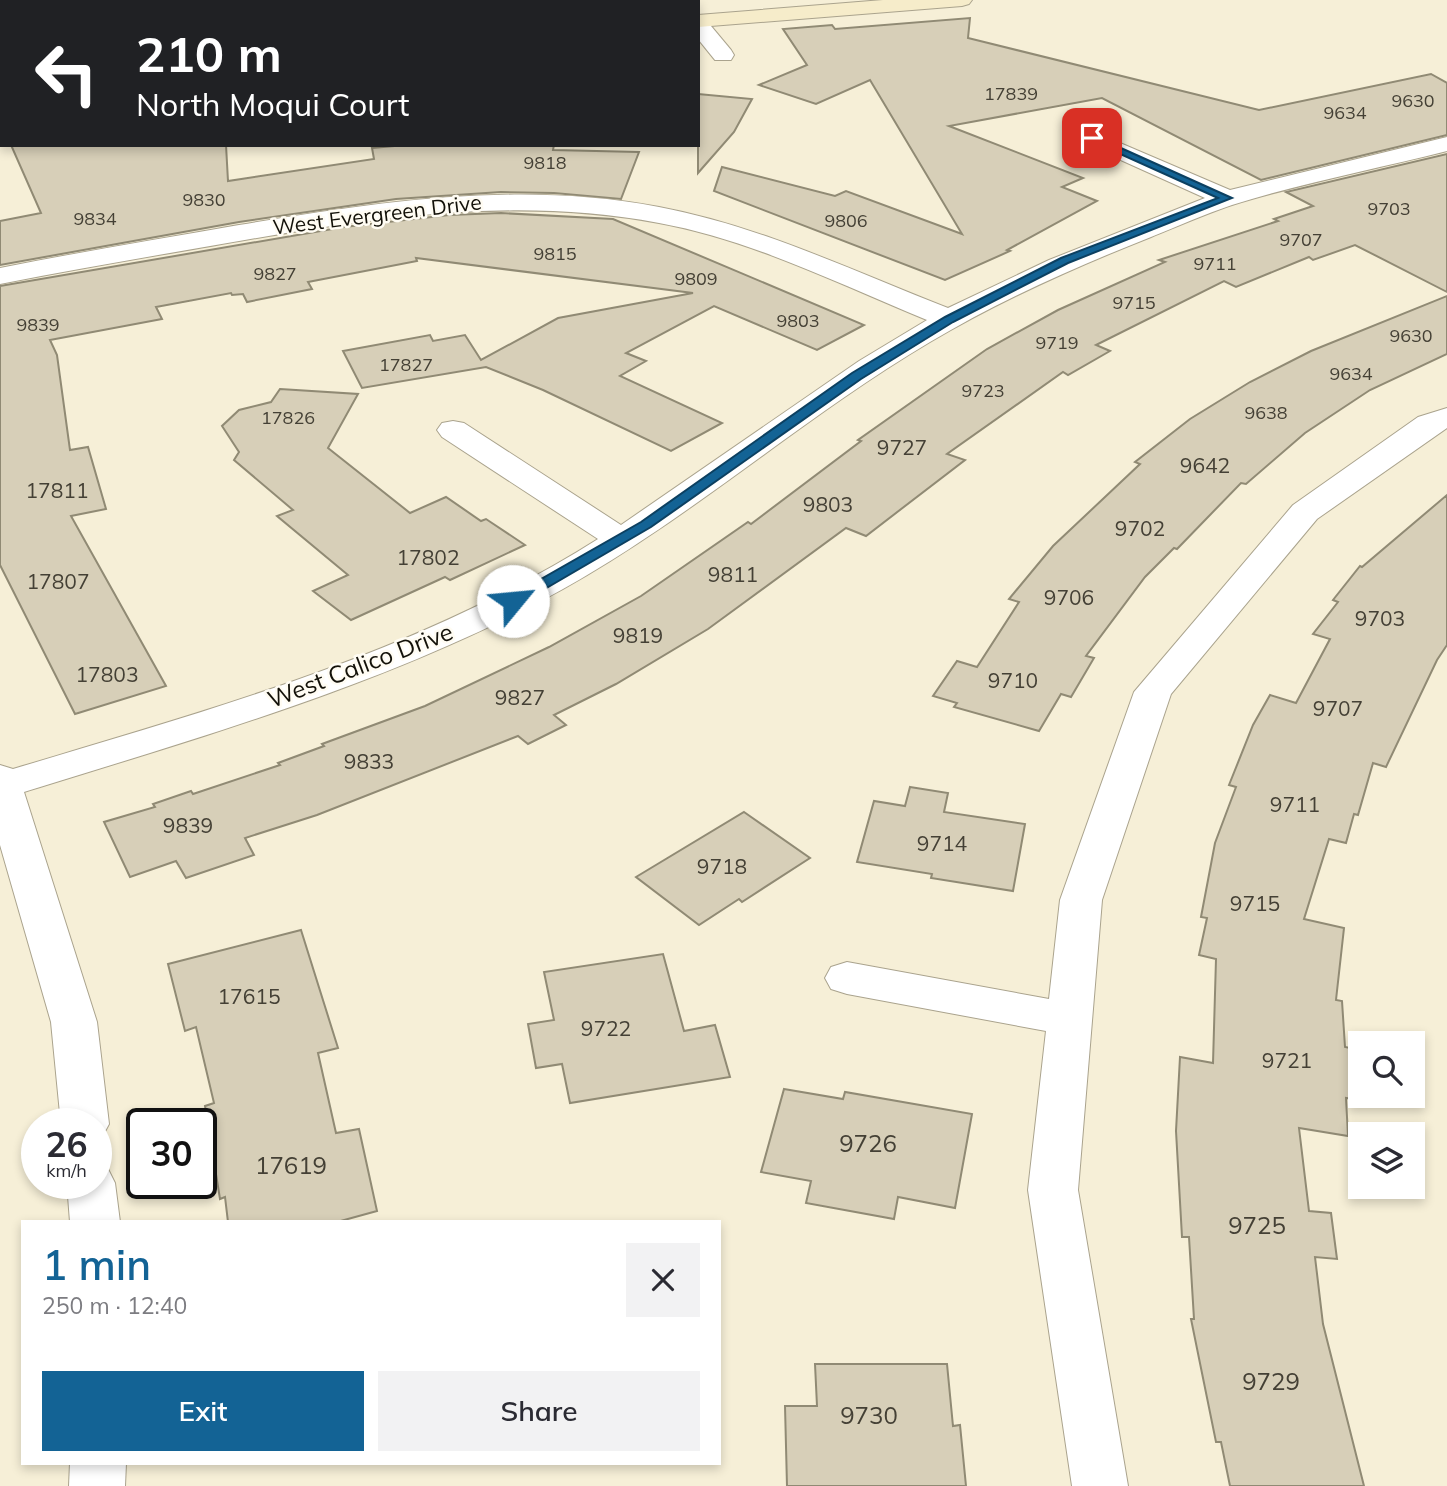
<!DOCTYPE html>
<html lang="en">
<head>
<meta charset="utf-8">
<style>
	body { margin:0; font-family:Mulish,sans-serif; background:#f2f2f3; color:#2b2b33; height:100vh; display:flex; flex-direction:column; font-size:26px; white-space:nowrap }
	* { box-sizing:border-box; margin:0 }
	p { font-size:23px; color:#7c7c81 }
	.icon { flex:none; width:38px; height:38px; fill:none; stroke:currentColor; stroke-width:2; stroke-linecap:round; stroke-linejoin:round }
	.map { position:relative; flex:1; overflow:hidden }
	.panel { position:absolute; left:21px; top:1220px; width:700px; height:245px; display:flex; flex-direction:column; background:#fff; border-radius:0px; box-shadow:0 4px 10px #0003 }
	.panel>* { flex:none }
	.guide { position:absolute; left:0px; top:0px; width:700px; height:147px; box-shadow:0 4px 10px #0003; background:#202124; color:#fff; overflow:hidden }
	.buttons { position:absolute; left:1348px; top:1031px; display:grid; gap:14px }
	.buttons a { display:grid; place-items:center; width:77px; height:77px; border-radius:0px; background:#fff; box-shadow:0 4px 10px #0003; font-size:35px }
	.speed { position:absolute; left:21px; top:1108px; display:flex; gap:14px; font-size:35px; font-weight:700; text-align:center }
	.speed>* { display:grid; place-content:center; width:91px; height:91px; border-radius:50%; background:#fff; box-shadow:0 4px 10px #0003; line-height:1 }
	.speed small { font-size:18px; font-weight:400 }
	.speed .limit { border:4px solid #111; border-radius:10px; background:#fff; color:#111 }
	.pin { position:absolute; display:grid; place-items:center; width:60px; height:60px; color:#fff; margin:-30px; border-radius:14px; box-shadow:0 4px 10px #0006 }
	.me { position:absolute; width:77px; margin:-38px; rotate:62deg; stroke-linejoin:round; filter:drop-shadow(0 0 5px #0008) }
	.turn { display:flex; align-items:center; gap:24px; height:147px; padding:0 21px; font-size:32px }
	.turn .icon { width:91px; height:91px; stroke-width:2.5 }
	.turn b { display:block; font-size:49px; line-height:60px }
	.round { display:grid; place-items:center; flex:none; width:74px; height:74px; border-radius:0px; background:#f2f2f3 }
	.headline { display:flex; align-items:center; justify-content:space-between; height:119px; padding:0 21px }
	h1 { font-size:42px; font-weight:600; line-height:52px; color:#136395 }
	.action { display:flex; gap:14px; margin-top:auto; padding:14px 21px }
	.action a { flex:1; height:80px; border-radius:0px; background:#136395; color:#fff; font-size:28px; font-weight:600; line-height:80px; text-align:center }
	.action a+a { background:#f2f2f3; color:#2b2b33 }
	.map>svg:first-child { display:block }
	.green { fill:#d0bd82 }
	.building { fill:#d7cfb8; stroke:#908a74; stroke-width:2 }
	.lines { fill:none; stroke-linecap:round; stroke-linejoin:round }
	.street-casing { stroke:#aaa38d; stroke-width:2 }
	.secondary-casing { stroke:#aaa38d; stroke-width:2 }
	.street { fill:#fff; fill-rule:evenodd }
	.secondary { fill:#f6ecca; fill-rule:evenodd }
	.route { fill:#136395; stroke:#0c4061; stroke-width:2 }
	.labels { text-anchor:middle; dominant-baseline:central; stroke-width:5; stroke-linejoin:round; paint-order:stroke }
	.far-number-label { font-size:18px; fill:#444035 }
	.far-street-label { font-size:21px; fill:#131109; stroke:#fffcf3 }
	.number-label { font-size:21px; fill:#444035 }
	.street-label { font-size:24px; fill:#131109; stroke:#fffcf3 }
	.near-number-label { font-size:24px; fill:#444035 }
</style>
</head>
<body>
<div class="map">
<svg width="1447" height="1486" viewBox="0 0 1447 1486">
	<rect width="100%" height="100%" fill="#f6efd7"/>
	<polygon class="green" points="0,0 308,0 2,2 0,40"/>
	<g class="building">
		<polygon points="970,18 968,38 1259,110 1431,74 1447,83 1447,135 1261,180 1102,98 949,126 1083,178 1062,187 1097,201 1007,250 1010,251 945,280 714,191 722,167 835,196 846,191 962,234 870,80 816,104 759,85 807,65 783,29 832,25 835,29"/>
		<polygon points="698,94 752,99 734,132 698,173"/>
		<polygon points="11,145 226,145 228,181 374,159 372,148 406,145 554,145 553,150 639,152 621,199 554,193 501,192 396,199 239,222 0,265 0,221 41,213"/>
		<polygon points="1447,154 1447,292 1355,245 1313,260 1309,257 1236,287 1224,281 1096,345 1110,351 1068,375 1063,372 947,454 965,460 866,536 846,528 708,629 616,684 554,715 566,725 528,744 518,736 317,815 245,838 254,855 186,878 176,861 130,877 104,822 155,807 153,804 191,791 193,794 280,765 278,763 324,746 322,744 425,706 549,647 641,596 748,522 751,524 861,441 858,440 987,349 1058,310 1165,262 1159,260 1278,221 1274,219 1313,206 1286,192"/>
		<polygon points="501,213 613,219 864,325 817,350 714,306 626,353 646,361 620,376 722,423 671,451 543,390 486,367 362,388 343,351 430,335 433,341 465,335 481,360 558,318 693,293 416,258 417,261 308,282 312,289 247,302 243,294 232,295 231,293 156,307 162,319 50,340 57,355 70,450 88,447 106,509 71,516 166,686 75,714 0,565 0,286 344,227 449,215"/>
		<polygon points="1447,296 1447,354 1370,390 1305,433 1246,484 1241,483 1177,549 1174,548 1145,577 1086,656 1094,658 1071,697 1061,694 1039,731 954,707 957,703 933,696 957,661 977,667 1019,602 1009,599 1053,546 1140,464 1135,462 1190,419 1250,382 1311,351"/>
		<polygon points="280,389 358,394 328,448 410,513 446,497 481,521 486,519 525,545 450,580 445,577 351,620 313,591 348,575 277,516 293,510 234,460 239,452 222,426 239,410 271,402"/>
		<polygon points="1447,495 1447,645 1437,660 1386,767 1373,763 1358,815 1354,814 1346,843 1329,839 1304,919 1344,928 1336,1000 1342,1001 1345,1047 1360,1050 1360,1100 1346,1098 1348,1136 1299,1128 1309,1211 1331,1213 1337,1259 1315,1257 1323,1324 1364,1486 1230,1486 1221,1442 1216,1442 1191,1319 1194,1319 1189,1237 1182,1237 1176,1131 1180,1057 1213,1063 1216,959 1199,955 1207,918 1201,917 1215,843 1236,787 1229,785 1253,725 1270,695 1296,703 1330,639 1313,634 1338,602 1333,600 1360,566 1362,567"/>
		<polygon points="910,787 948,793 944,812 1025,824 1013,891 931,878 932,874 857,862 874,801 905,806"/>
		<polygon points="744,812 810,858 742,902 739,899 699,925 636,877"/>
		<polygon points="301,930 338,1048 318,1053 336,1133 359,1129 377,1211 337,1222 228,1222 225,1197 220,1199 205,1106 214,1103 196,1027 185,1031 168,964"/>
		<polygon points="663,954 684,1031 715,1025 730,1077 570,1103 562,1064 536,1068 528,1024 554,1020 544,972"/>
		<polygon points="784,1089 843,1099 845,1092 972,1114 955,1208 898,1197 894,1219 806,1203 811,1181 761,1172"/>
		<polygon points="815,1364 947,1364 953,1426 960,1425 966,1486 787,1486 785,1406 817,1406"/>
	</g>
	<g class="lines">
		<g class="street-casing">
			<g id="street">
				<polygon points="698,19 706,20 731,50 734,55 731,60 715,60 698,39"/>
				<path d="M1092,131L1230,190L1447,137V151C1376,169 1302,183 1232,205C1205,214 1178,226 1151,237C1075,267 1001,300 930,342C803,417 692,517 563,589C395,682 207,735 24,792L97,1022L109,1124L102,1137L96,1139V1124H61L51,1022L0,845V765L13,769C213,709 420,652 598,539L442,437L437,430L442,423L453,421L464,423L621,525L859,361L927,320C839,284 752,240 659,223C518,196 379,217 239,241C159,255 80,268 0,284V268C80,252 159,239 239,225C379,202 518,180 659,207C760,226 853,271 948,308L1049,260L1205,198L1083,143L1080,138L1083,133Z"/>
				<polygon points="1447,408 1447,428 1317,519 1171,694 1102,900 1078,1190 1128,1486 1072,1486 1028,1190 1046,1031 847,994 831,989 825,978 831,967 847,962 1049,999 1060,900 1134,692 1293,505 1418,417"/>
				<polygon points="96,1165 108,1169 115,1183 120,1222 70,1222 67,1183 96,1183"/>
				<polygon points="70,1463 126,1463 125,1486 69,1486"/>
			</g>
		</g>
		<g class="secondary-casing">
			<g id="secondary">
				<polygon points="883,0 972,0 969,4 962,6 698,27 698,15"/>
				<rect x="0" y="104" width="2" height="14"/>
			</g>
		</g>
		<use href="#street" class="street"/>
		<use href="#secondary" class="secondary"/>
	</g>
	<polygon class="route" points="1092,135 1232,198 1068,263 953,322 861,379 651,527 519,604 508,604 506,601 508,598 641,522 852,373 945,317 1061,258 1218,198 1089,140 1087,138"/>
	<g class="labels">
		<g class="far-number-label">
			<text x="1011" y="93">17839</text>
			<text x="1413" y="100">9630</text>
			<text x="1345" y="112">9634</text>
			<text x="545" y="162">9818</text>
			<text x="204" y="199">9830</text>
			<text x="1389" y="208">9703</text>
			<text x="95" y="218">9834</text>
			<text x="846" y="220">9806</text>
			<text x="1301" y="239">9707</text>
			<text x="555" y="253">9815</text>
			<text x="1215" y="263">9711</text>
			<text x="275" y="273">9827</text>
			<text x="696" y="278">9809</text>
			<text x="1134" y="302">9715</text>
			<text x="798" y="320">9803</text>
			<text x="38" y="324">9839</text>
			<text x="1411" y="335">9630</text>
			<text x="1057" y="342">9719</text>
			<text x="406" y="364">17827</text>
			<text x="1351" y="373">9634</text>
			<text x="983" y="390">9723</text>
			<text x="1266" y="412">9638</text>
			<text x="288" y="417">17826</text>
		</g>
		<g class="far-street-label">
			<text transform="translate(377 214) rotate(-7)">West Evergreen Drive</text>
		</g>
		<g class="number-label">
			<text x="902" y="447">9727</text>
			<text x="1205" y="465">9642</text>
			<text x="57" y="490">17811</text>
			<text x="828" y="504">9803</text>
			<text x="1140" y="528">9702</text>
			<text x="428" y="557">17802</text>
			<text x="733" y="574">9811</text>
			<text x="58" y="581">17807</text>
			<text x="1069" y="597">9706</text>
			<text x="1380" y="618">9703</text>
			<text x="638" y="635">9819</text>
			<text x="107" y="674">17803</text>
			<text x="1013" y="680">9710</text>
			<text x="520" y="697">9827</text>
			<text x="1338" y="708">9707</text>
			<text x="369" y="761">9833</text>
			<text x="1295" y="804">9711</text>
			<text x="188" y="825">9839</text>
			<text x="942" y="843">9714</text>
			<text x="722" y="866">9718</text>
			<text x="1255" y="903">9715</text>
			<text x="249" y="996">17615</text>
			<text x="606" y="1028">9722</text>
			<text x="1287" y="1060">9721</text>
		</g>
		<g class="street-label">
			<text transform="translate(360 665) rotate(-21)">West Calico Drive</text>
		</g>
		<g class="near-number-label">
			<text x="868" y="1143">9726</text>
			<text x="291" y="1165">17619</text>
			<text x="1257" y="1225">9725</text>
			<text x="1271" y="1381">9729</text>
			<text x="869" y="1415">9730</text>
		</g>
	</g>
</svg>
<div class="buttons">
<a><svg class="icon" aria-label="search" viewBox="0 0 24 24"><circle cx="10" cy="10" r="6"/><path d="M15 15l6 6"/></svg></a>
<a><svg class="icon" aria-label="layers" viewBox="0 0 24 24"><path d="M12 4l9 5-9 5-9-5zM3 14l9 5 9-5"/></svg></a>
</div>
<div class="speed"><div>26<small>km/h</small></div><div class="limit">30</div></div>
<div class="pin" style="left:1092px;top:138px;background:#d93025"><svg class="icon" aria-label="arrive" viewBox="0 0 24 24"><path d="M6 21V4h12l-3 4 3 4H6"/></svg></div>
<svg class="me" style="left:513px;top:601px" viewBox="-20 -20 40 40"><circle r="19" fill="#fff"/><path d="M0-13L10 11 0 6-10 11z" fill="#136395"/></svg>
<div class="guide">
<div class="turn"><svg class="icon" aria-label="left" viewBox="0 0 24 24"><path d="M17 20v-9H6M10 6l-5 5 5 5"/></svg><div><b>210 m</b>North Moqui Court</div></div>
</div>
<section class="panel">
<div class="headline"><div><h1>1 min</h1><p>250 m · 12:40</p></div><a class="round"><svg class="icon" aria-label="close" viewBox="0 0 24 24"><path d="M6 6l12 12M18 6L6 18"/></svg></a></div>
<div class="action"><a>Exit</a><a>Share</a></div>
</section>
</div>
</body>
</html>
